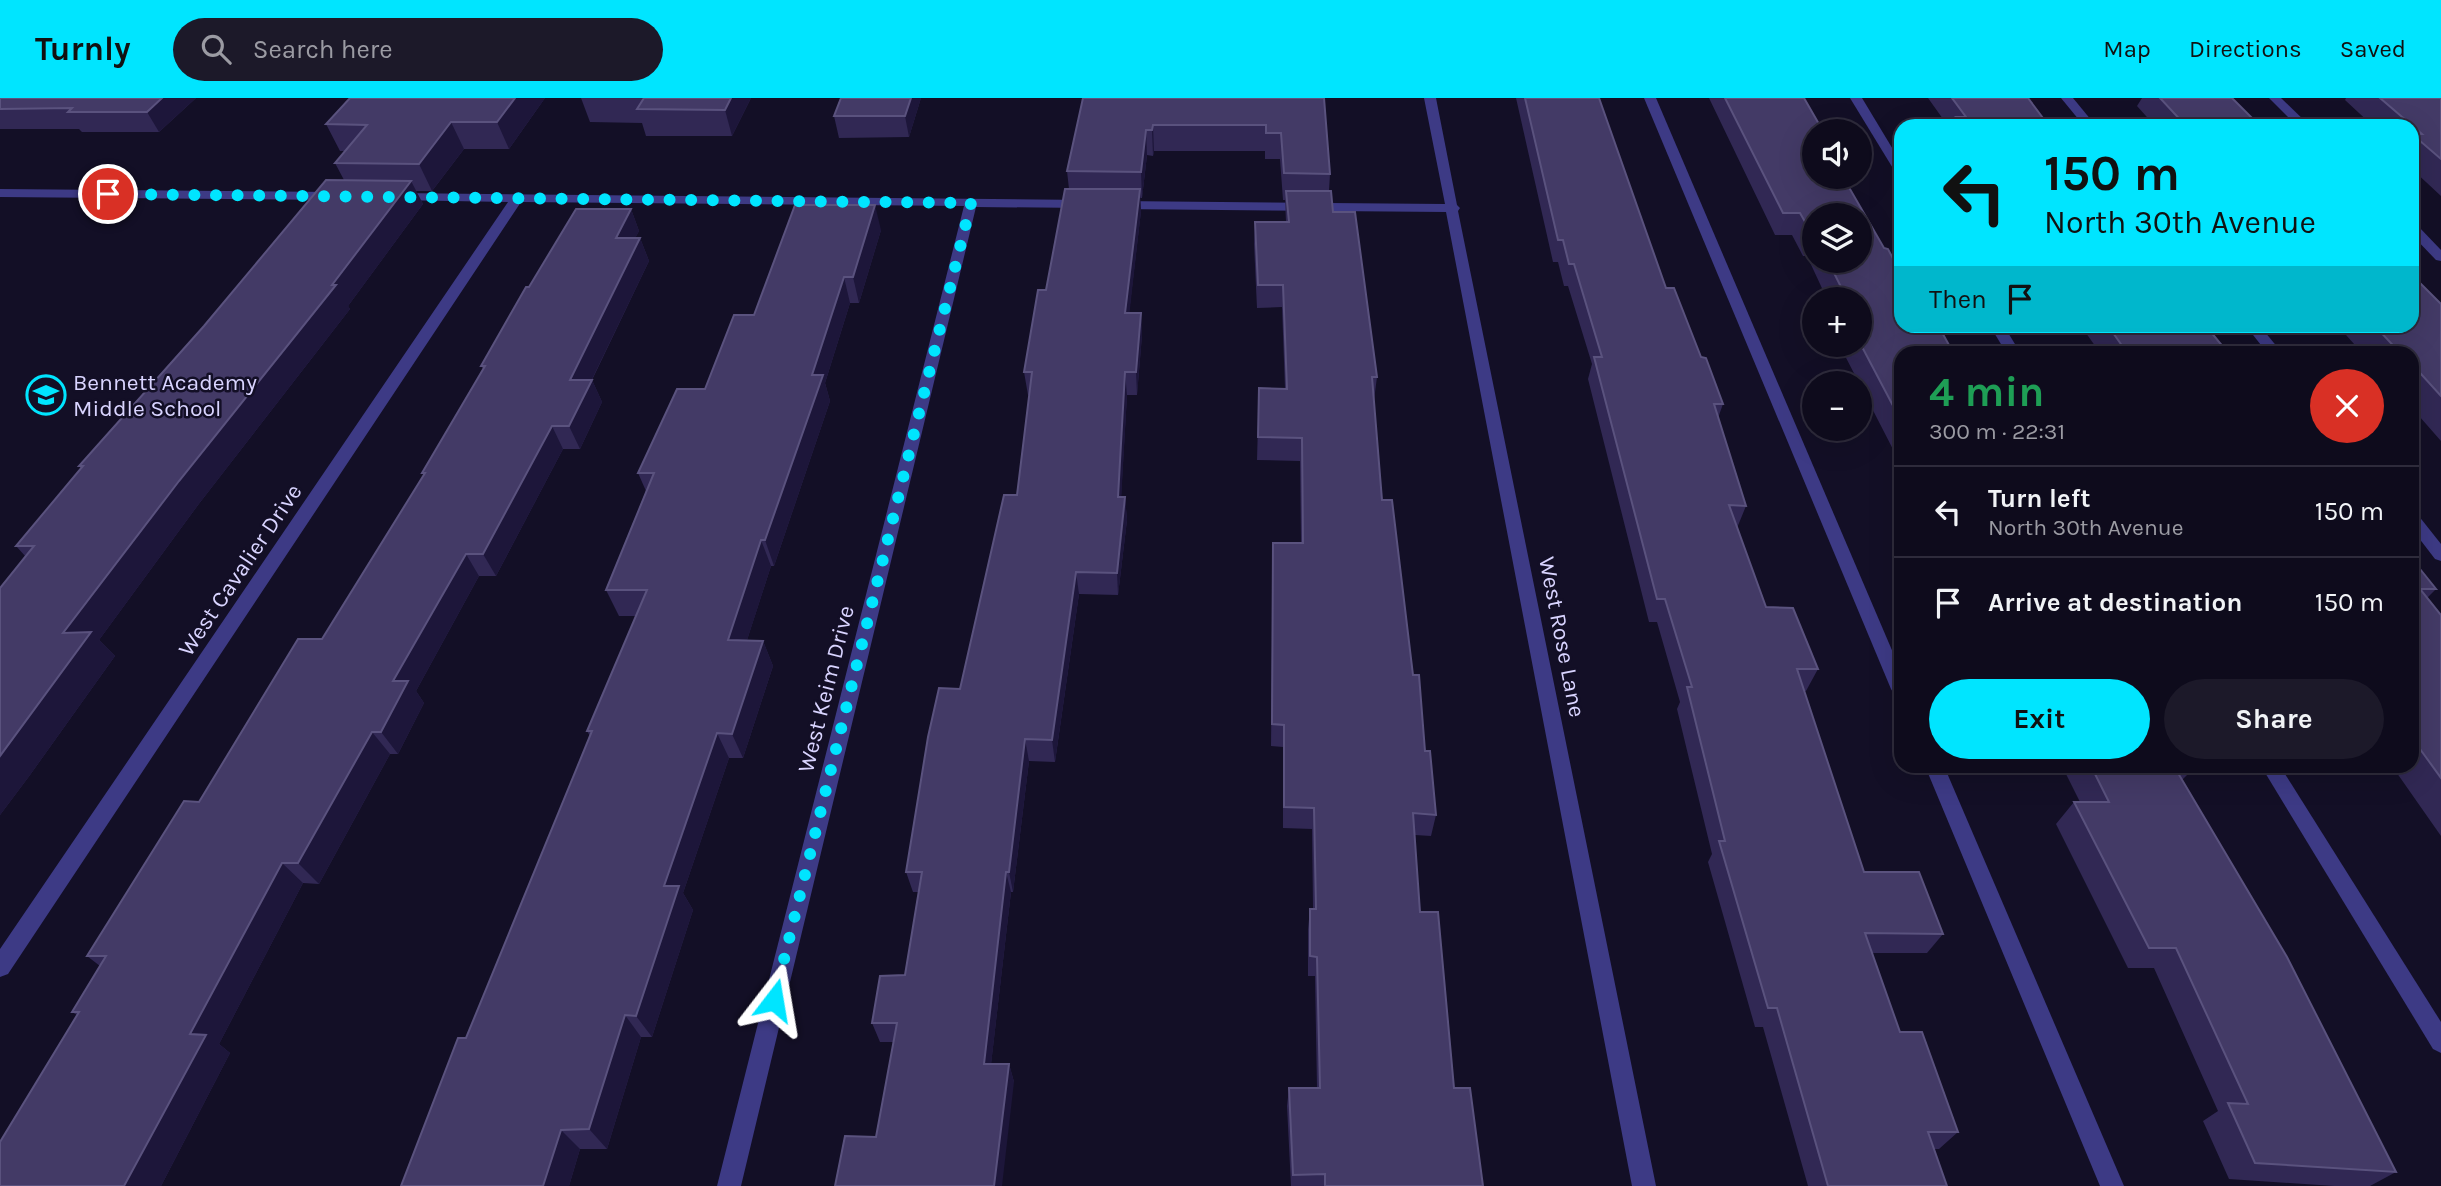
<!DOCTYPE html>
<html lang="en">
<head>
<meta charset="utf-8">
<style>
	body { margin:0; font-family:Karla,sans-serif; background:#1c1929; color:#f1f3f6; height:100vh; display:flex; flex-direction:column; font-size:26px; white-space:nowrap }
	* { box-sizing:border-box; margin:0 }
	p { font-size:23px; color:#9b9ba3 }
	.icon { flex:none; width:38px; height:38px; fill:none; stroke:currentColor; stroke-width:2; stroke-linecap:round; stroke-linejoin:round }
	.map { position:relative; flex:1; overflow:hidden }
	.panel { position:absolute; left:1894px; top:248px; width:525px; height:427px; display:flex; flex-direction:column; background:#0e0b1c; border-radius:21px; box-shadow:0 7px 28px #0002,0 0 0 2px #2e2b3b }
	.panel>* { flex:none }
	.guide { position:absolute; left:1894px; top:21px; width:525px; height:214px; border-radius:21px; box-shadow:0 7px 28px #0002,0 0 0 2px #2e2b3b; background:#00e5ff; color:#111; overflow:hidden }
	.tools { position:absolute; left:1802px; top:21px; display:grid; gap:14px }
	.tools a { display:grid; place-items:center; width:70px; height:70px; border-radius:50%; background:#0e0b1c; box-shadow:0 7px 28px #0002,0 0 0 2px #2e2b3b; font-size:35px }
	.pin { position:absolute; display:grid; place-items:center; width:60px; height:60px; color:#fff; margin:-30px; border:4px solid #fff; border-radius:50%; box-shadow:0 2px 7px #0007 }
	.me { position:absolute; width:77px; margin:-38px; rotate:14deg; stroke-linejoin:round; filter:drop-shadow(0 0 5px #0008) }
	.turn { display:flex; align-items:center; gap:24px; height:147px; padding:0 35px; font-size:32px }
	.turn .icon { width:91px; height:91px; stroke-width:2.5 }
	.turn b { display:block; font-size:49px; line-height:60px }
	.then { display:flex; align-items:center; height:66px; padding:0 35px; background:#0003; gap:14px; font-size:26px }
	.round { display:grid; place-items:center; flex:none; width:74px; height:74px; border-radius:37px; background:#1c1929 }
	.summary { display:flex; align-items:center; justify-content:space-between; height:119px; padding:0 35px }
	h1 { font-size:42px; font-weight:700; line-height:52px; color:#1e9e55 }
	.button { display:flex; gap:14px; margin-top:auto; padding:14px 35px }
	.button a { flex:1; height:80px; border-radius:42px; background:#00e5ff; color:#111; font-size:28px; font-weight:700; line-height:80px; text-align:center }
	.button a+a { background:#1c1929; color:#f1f3f6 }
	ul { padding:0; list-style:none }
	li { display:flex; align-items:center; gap:21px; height:91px; padding:0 35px; border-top:2px solid #2e2b3b }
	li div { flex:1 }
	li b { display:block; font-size:26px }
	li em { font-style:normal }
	header { display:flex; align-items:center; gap:42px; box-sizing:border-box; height:98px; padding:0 35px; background:#00e5ff; color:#111 }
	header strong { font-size:33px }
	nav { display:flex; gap:38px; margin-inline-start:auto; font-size:24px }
	.search { width:490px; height:63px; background:#1c1929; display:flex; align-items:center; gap:18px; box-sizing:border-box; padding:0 24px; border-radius:38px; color:#9b9ba3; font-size:26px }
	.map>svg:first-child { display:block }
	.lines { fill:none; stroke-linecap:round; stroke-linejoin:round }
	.minor { fill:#3d3a85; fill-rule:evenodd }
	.wall { fill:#312854; fill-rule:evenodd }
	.shaded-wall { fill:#1d163a }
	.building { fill:#433a66; stroke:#5a527e; stroke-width:2 }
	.route { stroke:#00e5ff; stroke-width:12; stroke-dasharray:0 21.6 }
	.labels { text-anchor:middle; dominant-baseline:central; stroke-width:5; stroke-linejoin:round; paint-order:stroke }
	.poi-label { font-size:23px; fill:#d9d4ff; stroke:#130f26; text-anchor:start }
	.street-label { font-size:23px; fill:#d9d4ff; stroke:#130f26 }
</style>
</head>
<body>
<header>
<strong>Turnly</strong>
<div class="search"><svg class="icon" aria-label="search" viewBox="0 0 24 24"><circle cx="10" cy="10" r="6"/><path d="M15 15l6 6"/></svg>Search here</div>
<nav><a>Map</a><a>Directions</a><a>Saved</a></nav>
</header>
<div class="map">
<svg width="2441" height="1088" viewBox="0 0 2441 1088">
	<rect width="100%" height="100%" fill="#130f26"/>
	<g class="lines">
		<g class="minor">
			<polygon points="1424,0 1436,0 1457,107 1460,110 1458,113 1656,1088 1632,1088 1446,114 1118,111 1112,107 1118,103 1445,106"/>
			<polygon points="1644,0 1656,0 1900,571 1900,598 1894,596 1891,591"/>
			<polygon points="1850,0 1862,0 1900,63 1900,76 1894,72"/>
			<polygon points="2061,0 2073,0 2096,28 2084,28"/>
			<polygon points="2269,0 2281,0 2310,28 2297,28"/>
			<polygon points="0,91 334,94 340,98 334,102 0,99"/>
			<polygon points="397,95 1086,102 1092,106 1086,110 976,109 741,1088 717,1088 964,108 521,104 8,876 0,879 0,851 508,104 393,102 391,99"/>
			<polygon points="2412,126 2417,127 2441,152 2441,163 2436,162 2412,137"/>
			<polygon points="1990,228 2004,228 2021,256 2007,256"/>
			<polygon points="2246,228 2260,228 2283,256 2268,256"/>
			<polygon points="2412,415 2418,417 2441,446 2441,463 2435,461 2412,431"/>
			<polygon points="1925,668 1944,668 2124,1088 2100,1088"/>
			<polygon points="2261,668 2280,668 2441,924 2441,955 2433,951"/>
		</g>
	</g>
	<g class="wall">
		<polygon points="0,0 196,0 159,34 82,34 79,31 0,31"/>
		<polygon points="350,0 545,0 509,51 464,51 432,93 416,93 423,106 348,208 350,211 198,407 99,542 115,558 30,677 0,717 0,490 26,459 16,448 81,371 79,368 344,82 335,65 345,53 340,53 326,26"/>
		<polygon points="581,0 751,0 732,38 646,38 642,25 590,24"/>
		<polygon points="921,0 909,39 839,40 834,18"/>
		<polygon points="1083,0 1324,0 1330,76 1329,93 1333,114 1377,279 1374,302 1382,402 1413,577 1425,653 1436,717 1431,738 1415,737 1420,814 1454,990 1483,1088 1291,1088 1287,1008 1289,990 1317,990 1315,878 1308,878 1308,831 1310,811 1313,811 1312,731 1283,730 1283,649 1271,648 1273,445 1301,445 1300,363 1257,362 1259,290 1285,291 1282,209 1257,210 1254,146 1255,124 1286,124 1285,102 1283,102 1280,61 1265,61 1265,53 1154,53 1153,58 1147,57 1142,100 1140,100 1141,113 1129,215 1141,215 1142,237 1137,297 1127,297 1121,399 1125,399 1127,422 1118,497 1079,496 1055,664 1029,663 1013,794 1011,794 991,966 1009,966 1014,984 876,1039 894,944 880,944 872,925 905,877 919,794 913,794 906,774 1017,397 1029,297 1028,297 1024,274 1046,192 1069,91 1067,73"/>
		<polygon points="1516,0 1599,0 1666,190 1723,306 1718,320 1746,408 1737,430 1766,509 1818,571 1806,593 1804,593 1864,774 1943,836 1927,855 1872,855 1900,934 1958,1034 1939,1051 1934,1051 1947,1088 1808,1088 1763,929 1755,929 1708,764 1712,756 1677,611 1680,604 1657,524 1649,524 1588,281 1592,266 1568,188 1564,188 1558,164 1553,164"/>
		<path d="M1709,0H1804L1900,256V365L1860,287V285H1859L1842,252L1844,247H1860V201H1827L1807,158H1803L1792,137H1775ZM1815,117L1860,163H1815Z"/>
		<polygon points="1928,0 2028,0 2043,20 2053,28 1948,28"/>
		<polygon points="2142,0 2232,0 2260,28 2155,28 2137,8"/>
		<polygon points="2346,0 2441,0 2441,98 2412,71 2412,28 2373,28 2345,2"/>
		<polygon points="631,111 639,133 635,140 640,140 649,163 592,282 602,304 580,351 563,351 496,478 479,478 416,593 424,605 398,656 390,656 319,786 303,785 219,946 230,955 161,1088 0,1088 77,917 72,914 100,868 87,858 199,704 322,541 424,378 422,375 483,271 481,268 529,189"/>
		<polygon points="881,132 859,205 850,205 825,285 830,303 774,468 771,468 747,542 763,543 773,568 743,660 729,660 683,795 693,812 652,939 641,939 607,1051 580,1051 569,1088 401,1088 466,940 590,638 587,633 636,518 619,518 606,492 646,393 638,375 705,291 754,217"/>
		<polygon points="2441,206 2441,343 2412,310 2412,256 2363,256 2338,228 2412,228"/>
		<polygon points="2081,228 2206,228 2229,256 2098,256 2097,254 2098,252"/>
		<polygon points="2412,461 2436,491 2427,500 2441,517 2441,738 2392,668 2412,668"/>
		<polygon points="2062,668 2186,668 2189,675 2182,682 2396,1074 2370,1088 2334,1088 2229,1081 2203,1023 2218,1013 2154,870 2128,870 2056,726 2074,704 2080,704"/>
	</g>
	<g class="shaded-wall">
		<polygon points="162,0 196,0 159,34 147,14"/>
		<polygon points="515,0 545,0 509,51 497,24"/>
		<polygon points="731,0 751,0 732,38 725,12"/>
		<polygon points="911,0 921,0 909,39 905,18"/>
		<polygon points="451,24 464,51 432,93 419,66"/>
		<polygon points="1153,27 1154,53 1153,58 1152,32"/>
		<polygon points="1146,32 1147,57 1142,100 1141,74"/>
		<polygon points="411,83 423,106 348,208 350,211 198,407 99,542 115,558 30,677 0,717 0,658 63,535 179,383"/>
		<polygon points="1140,91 1141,113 1127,237 1125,215"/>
		<polygon points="875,107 881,132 859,205 853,179"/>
		<polygon points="631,111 639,133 624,163 616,140"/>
		<polygon points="640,140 649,163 581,304 570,282"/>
		<polygon points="844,179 850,205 825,285 830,303 774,468 765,442 812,277"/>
		<polygon points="1141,215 1142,237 1137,297 1136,274"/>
		<polygon points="1125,274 1127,297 1120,422 1118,399"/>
		<polygon points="592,282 602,304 580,351 569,328"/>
		<polygon points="552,328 563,351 496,478 483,456"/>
		<polygon points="1125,399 1127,422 1118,497 1117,475"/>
		<polygon points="761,442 771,468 739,567 728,542"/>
		<polygon points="466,456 479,478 416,593 424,605 398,656 381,634 393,583"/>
		<polygon points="1076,474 1079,496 1055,664 1052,642"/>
		<polygon points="763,543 773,568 743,660 732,636"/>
		<polygon points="372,634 390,656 319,786 298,765"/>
		<polygon points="717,635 729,660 683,795 693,812 652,939 636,918 664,788"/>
		<polygon points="1025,641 1029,663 1013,794 1009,774"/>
		<polygon points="282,765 303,785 219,946 230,955 161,1088 124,1088 190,936"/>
		<polygon points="1006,774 1011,794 989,984 984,966"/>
		<polygon points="625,917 641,939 607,1051 589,1031"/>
		<polygon points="1009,966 1014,984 1002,1088 994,1088"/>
		<polygon points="561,1032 580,1051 569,1088 543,1088"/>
	</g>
	<g class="building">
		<polygon points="0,0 162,0 147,14 68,14 72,10 0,11"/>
		<polygon points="350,0 515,0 497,24 451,24 419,66 335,65 367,27 326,26"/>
		<polygon points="644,0 731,0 725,12 637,11"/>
		<polygon points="841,0 911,0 905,18 834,18"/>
		<polygon points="1083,0 1324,0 1330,76 1284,75 1281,35 1266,35 1266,27 1153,27 1152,32 1146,32 1141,74 1067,73"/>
		<polygon points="1525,0 1599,0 1666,190 1674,190 1701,259 1706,260 1723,306 1714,306 1746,408 1729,407 1766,509 1793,510 1818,571 1797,571 1864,774 1919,774 1943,836 1865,835 1900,934 1922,934 1958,1034 1928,1034 1947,1088 1828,1088 1777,910 1768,910 1719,743 1725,743 1687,589 1692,589 1665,501 1657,501 1594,259 1602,259 1574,166 1569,166 1563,142 1558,142"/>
		<polygon points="1725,0 1804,0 1823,33 1815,33 1815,79 1843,79 1884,150 1888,151 1900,174 1900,228 1929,228 1930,229 1939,229 1954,256 1900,256 1900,321 1860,245 1860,201 1847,201 1828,163 1860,163 1860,117 1815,117 1815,136 1812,136 1800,115 1783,115"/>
		<polygon points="1952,0 2028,0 2043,20 2047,20 2053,28 1962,28 1956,19 1966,19"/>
		<polygon points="2160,0 2232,0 2260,28 2186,28"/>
		<polygon points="2380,0 2441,0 2441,61 2412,36 2422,36"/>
		<polygon points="326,82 411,83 332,187 336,187 179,383 63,535 91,534 0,658 0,490 34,448 16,448 83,368 79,368 204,228"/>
		<polygon points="1065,91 1140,91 1125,215 1141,215 1136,274 1125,274 1118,399 1125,399 1117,475 1076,474 1052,642 1025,641 1009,774 1006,774 984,966 1009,966 994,1088 835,1088 845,1038 876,1039 897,925 872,925 880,878 905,877 922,774 906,774 928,639 939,590 960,591 1004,397 1017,397 1032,274 1024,274 1038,192 1046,192"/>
		<polygon points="1286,93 1331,93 1333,114 1355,114 1377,279 1372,279 1382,402 1392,402 1413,577 1419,577 1425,653 1430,653 1436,717 1413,715 1420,814 1438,814 1454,990 1470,990 1483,1088 1325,1088 1325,1076 1293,1077 1289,990 1320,990 1317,859 1310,858 1310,811 1316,811 1314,710 1284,709 1284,627 1272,626 1273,445 1303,445 1302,340 1258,339 1259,290 1287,291 1283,187 1258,187 1255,124 1289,124"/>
		<polygon points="795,107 875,107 853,179 844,179 812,277 823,277 765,442 761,442 728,542 763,543 732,636 717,635 664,788 679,788 636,918 625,917 589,1031 561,1032 543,1088 401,1088 458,940 466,940 592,633 587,633 647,492 606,492 654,375 638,375 677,291 705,291 734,217 754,217"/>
		<polygon points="576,111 631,111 616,140 640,140 570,282 592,282 569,328 552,328 483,456 466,456 393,583 408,583 381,634 372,634 298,765 282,765 190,936 206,937 124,1088 0,1088 0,1044 79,914 72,914 106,858 87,858 184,703 199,704 298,541 322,541 425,375 422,375 485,268 481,268 526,189 529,189"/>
		<polygon points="2412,177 2441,206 2441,298 2412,266 2412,256 2401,256 2375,228 2412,228"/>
		<polygon points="2110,228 2206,228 2229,256 2128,256 2111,232 2113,232"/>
		<polygon points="2412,461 2436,491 2420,491 2441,517 2441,680 2412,640"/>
		<polygon points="2091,668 2186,668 2189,675 2178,675 2287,859 2396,1074 2255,1065 2228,1005 2248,1006 2176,850 2149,850 2074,704 2109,704"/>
	</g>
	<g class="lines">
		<polyline class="route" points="108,96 971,105 774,902"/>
	</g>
	<defs>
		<g id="school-ring" transform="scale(2.0125)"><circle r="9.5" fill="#130f26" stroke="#00e5ff" stroke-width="1.5"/><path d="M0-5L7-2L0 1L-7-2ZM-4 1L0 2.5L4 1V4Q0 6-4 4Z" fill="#00e5ff"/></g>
	</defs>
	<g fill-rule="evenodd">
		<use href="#school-ring" x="46" y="297"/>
	</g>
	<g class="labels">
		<g class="poi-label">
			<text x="73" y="284">Bennett Academy<tspan x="73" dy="26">Middle School</tspan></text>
		</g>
		<g class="street-label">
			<text transform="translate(240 472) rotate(-56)">West Cavalier Drive</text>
			<text transform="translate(1562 539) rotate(79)">West Rose Lane</text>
			<text transform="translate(826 591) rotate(-76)">West Keim Drive</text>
		</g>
	</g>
</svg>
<div class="tools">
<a><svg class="icon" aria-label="sound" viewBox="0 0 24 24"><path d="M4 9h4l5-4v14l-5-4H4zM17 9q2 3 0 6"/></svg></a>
<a><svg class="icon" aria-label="layers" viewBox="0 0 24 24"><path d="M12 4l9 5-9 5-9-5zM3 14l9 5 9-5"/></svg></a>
<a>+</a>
<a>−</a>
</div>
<div class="pin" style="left:108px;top:96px;background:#d93025"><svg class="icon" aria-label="arrive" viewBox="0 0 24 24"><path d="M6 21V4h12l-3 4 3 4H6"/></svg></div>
<svg class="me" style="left:774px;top:902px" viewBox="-20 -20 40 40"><path d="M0-17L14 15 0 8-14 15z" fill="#00e5ff" stroke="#fff" stroke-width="4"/></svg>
<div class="guide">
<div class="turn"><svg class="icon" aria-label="left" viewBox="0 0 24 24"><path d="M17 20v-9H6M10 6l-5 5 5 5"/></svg><div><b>150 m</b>North 30th Avenue</div></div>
<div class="then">Then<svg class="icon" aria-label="arrive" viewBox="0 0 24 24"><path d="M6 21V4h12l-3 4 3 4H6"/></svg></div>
</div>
<section class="panel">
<div class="summary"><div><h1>4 min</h1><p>300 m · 22:31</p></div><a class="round" style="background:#d93025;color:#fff"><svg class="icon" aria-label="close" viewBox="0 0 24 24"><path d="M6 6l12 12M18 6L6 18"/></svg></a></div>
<ul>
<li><svg class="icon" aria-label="left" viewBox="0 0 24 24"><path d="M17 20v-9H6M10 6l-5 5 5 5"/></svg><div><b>Turn left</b><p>North 30th Avenue</p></div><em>150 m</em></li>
<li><svg class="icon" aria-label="arrive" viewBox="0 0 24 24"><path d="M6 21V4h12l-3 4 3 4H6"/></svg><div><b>Arrive at destination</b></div><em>150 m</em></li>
</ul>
<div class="button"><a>Exit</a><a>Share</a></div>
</section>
</div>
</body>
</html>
